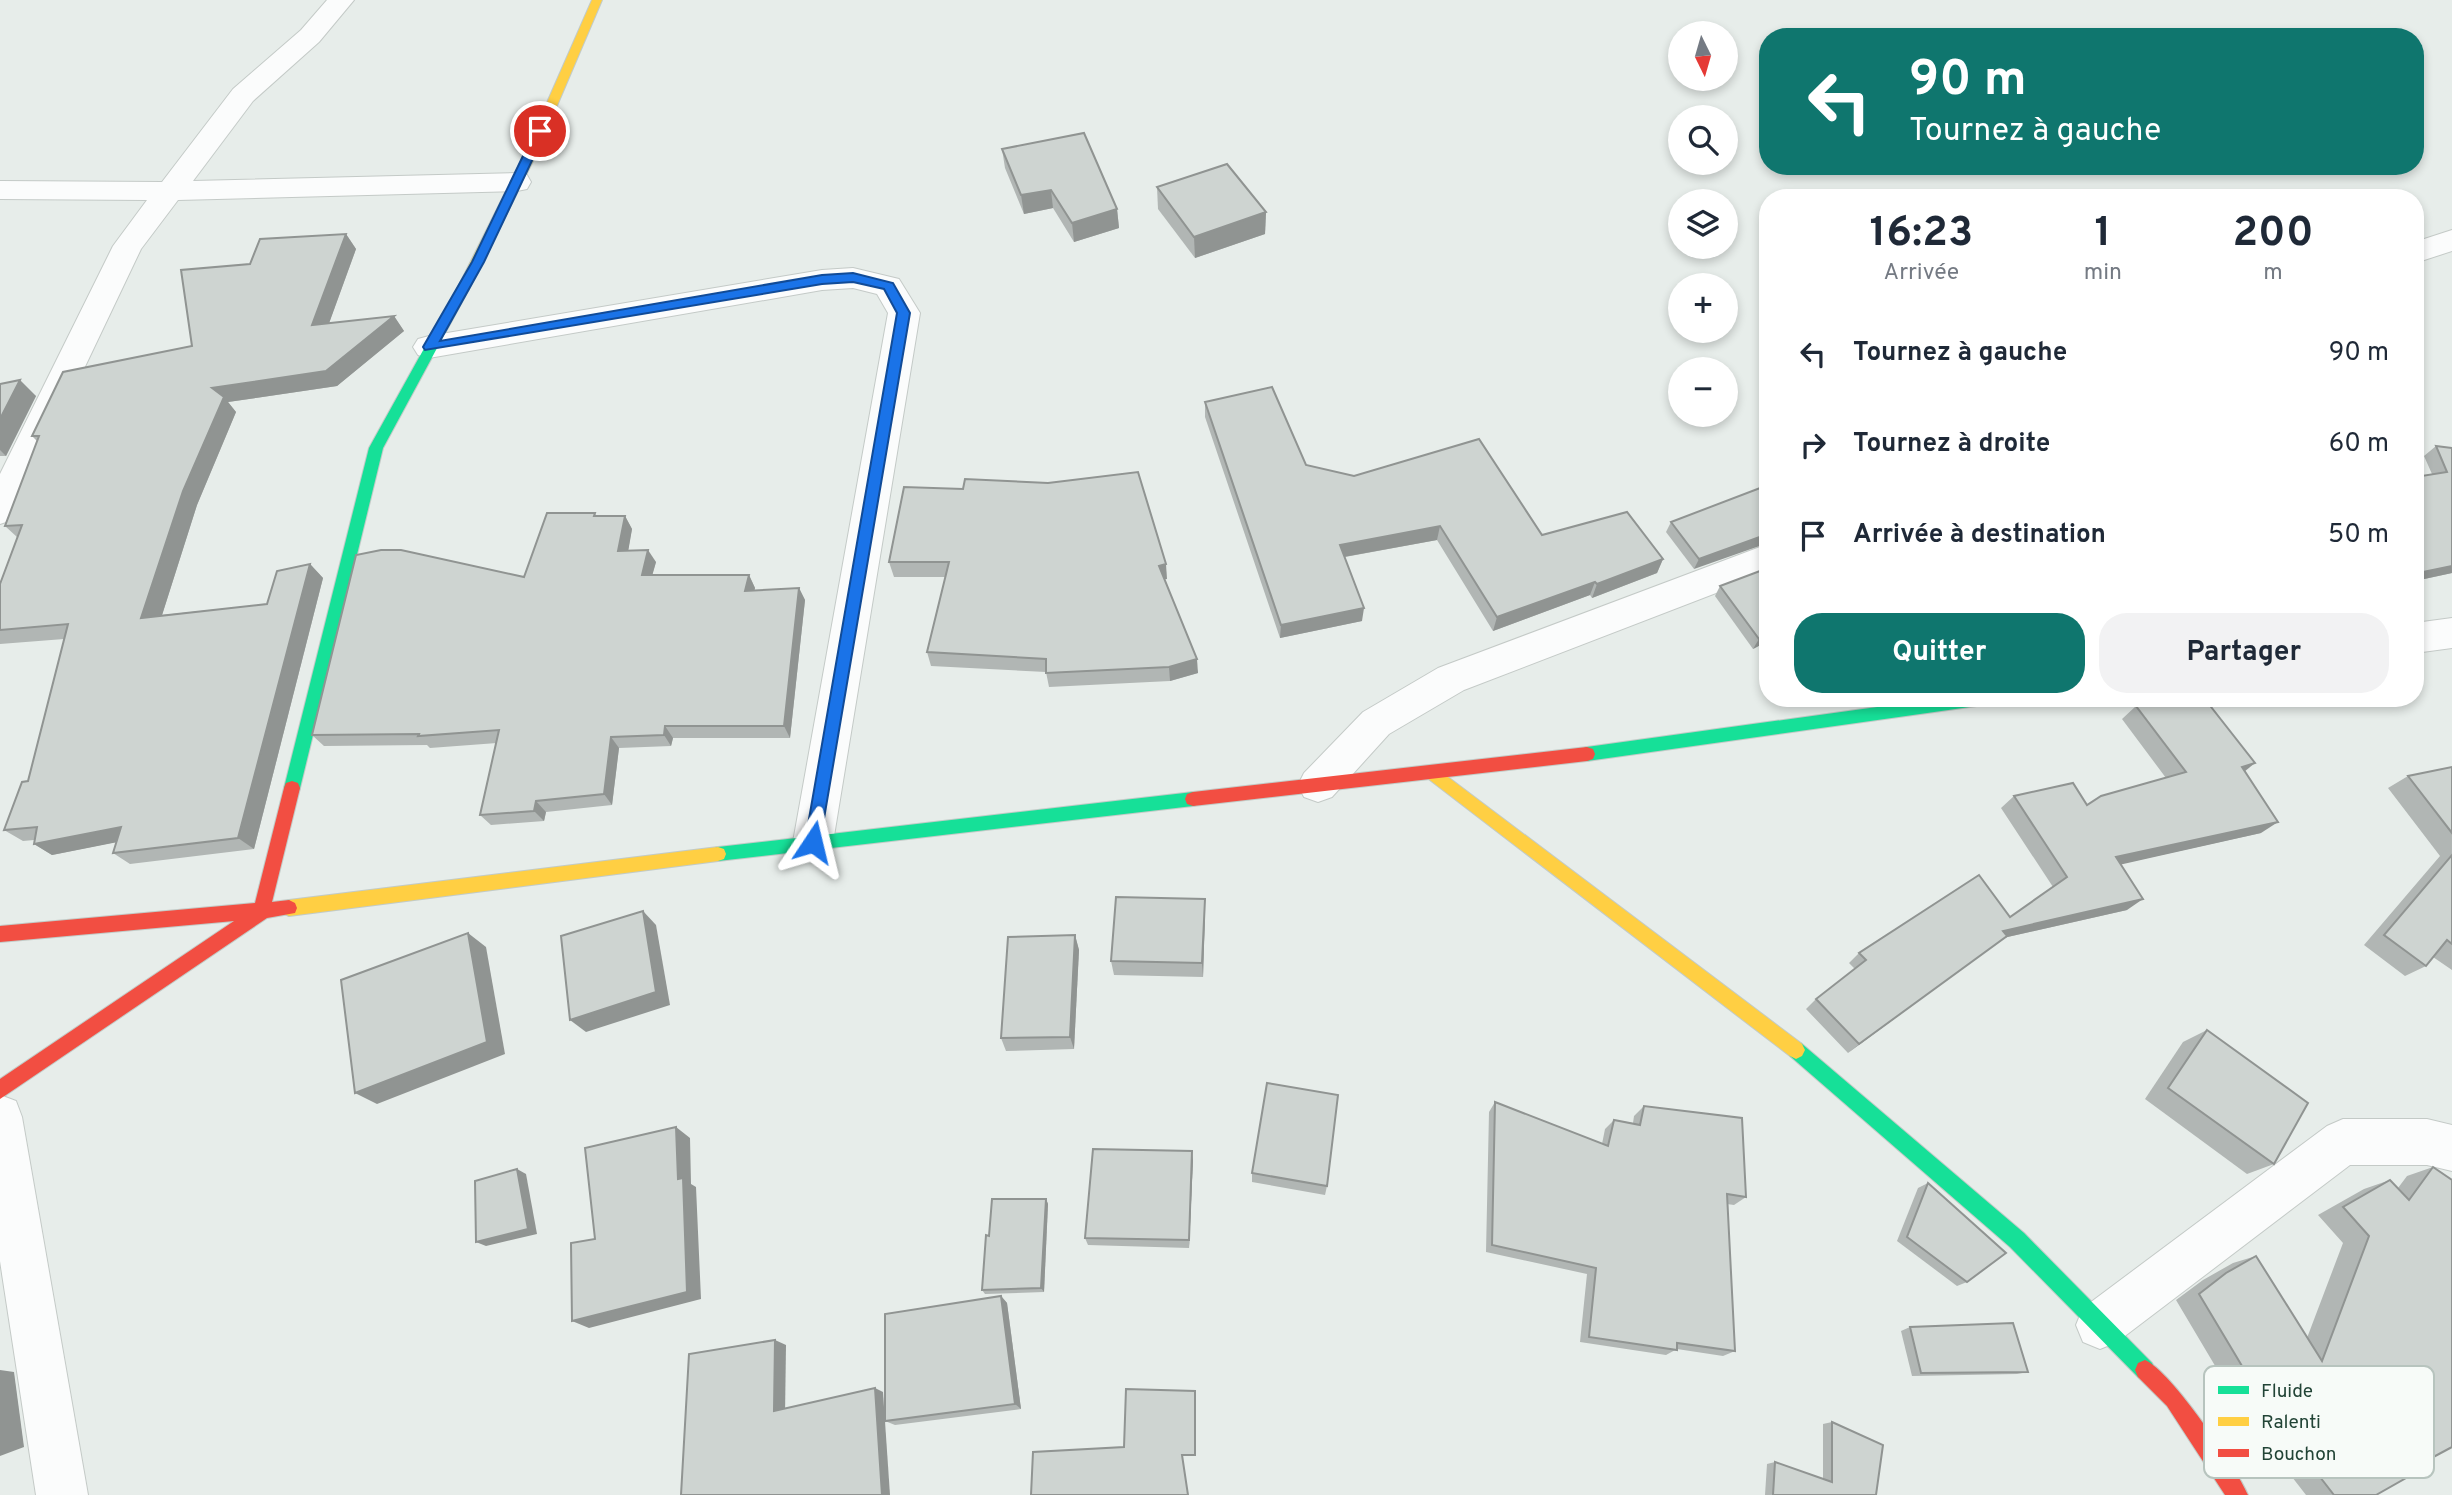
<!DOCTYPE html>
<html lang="fr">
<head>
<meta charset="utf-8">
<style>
	body { margin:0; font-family:Overpass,sans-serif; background:#f2f2f3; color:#1f2937; height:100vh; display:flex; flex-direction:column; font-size:26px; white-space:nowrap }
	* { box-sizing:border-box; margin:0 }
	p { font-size:23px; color:#747a83 }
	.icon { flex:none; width:38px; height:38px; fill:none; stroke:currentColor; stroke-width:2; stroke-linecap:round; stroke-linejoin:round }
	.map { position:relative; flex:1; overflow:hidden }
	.drawer { position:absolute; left:1759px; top:189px; width:665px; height:518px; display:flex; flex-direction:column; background:#fff; border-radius:28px; box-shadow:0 4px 10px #0003 }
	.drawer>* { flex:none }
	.top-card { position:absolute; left:1759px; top:28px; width:665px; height:147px; border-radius:28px; box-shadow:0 4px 10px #0003; background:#0f766e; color:#fff; overflow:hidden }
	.needle { width:46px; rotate:175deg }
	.controls { position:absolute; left:1668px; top:21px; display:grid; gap:14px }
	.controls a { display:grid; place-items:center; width:70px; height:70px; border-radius:50%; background:#fff; box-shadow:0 4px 10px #0003; font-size:35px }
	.pin { position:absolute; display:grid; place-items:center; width:60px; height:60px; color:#fff; margin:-30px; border:4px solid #fff; border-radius:50%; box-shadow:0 2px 7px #0007 }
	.me { position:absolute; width:77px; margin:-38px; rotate:10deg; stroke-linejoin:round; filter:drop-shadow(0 0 5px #0008) }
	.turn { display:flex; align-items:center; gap:24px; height:147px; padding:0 35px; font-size:32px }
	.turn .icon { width:91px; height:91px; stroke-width:2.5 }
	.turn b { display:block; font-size:49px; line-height:60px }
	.eta { display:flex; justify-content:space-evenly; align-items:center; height:119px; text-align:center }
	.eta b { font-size:42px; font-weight:700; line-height:49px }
	.primary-button { display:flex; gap:14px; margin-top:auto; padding:14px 35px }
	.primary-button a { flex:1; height:80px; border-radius:28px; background:#0f766e; color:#fff; font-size:28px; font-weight:700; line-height:80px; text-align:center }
	.primary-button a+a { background:#f2f2f3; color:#1f2937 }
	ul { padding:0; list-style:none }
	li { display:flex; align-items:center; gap:21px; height:91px; padding:0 35px }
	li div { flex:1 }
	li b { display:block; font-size:26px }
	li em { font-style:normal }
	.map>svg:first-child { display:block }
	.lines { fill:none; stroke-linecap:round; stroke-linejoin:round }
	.street-casing { stroke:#c4cac7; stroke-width:2 }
	.fast-casing { stroke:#c2cbc7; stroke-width:2 }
	.slow-casing { stroke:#c2cbc7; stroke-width:2 }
	.jam-casing { stroke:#c2cbc7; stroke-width:2 }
	.street { fill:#fbfcfc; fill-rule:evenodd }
	.fast { fill:#16e098; fill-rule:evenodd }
	.slow { fill:#ffcf43; fill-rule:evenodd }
	.jam { fill:#f24e42; fill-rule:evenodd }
	.wall { fill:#b1b6b4 }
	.shaded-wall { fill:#909492 }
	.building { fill:#ced4d1; stroke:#909492; stroke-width:2 }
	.route { fill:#1a73e8; stroke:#114b97; stroke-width:2 }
	.key { fill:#f7fbf8; stroke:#b7c4be; stroke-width:2 }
	.key-label { font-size:19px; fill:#224436 }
</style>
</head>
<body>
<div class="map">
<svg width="2452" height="1495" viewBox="0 0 2452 1495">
	<rect width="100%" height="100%" fill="#e7edea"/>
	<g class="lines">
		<g class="street-casing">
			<g id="street">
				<polygon points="327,0 354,0 319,42 253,101 193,181 517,173 527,175 531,182 527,189 517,191 178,200 141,249 12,520 0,524 0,474 113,246 147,200 0,199 0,181 162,182 233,89 301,30"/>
				<polygon points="2452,230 2452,251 2415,263 2415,242"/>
				<polygon points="853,268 899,279 920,313 833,842 827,855 813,860 799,855 793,842 888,313 877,294 853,288 822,290 429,358 418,355 413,347 418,339 429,336 822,270"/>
				<polygon points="1768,544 1768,573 1464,690 1389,734 1332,797 1318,802 1304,797 1298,785 1304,773 1363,712 1438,668"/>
				<polygon points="2452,618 2452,648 2415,653 2415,623"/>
				<polygon points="0,1095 16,1101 22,1117 88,1495 36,1495 0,1261"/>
				<polygon points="2343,1119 2427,1119 2452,1125 2452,1171 2427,1165 2350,1165 2117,1342 2100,1349 2083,1342 2076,1325 2083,1308 2327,1126"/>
			</g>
		</g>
		<g class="fast-casing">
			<g id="fast">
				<polygon points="463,285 469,289 383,448 300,788 298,793 292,795 286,793 284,788 369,448 457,289"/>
				<polygon points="1942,698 1999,698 1996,703 1991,704 1587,761 1581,759 1579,754 1581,749 1587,747"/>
				<polygon points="1193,792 1199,794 1201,799 1199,804 1193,806 718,861 712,859 710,854 712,849 718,847"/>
				<polygon points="1796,1041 1802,1044 2024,1233 2152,1363 2155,1370 2152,1377 2145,1380 2138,1377 2010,1247 1790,1056 1787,1050 1790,1044"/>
			</g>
		</g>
		<g class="slow-casing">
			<g id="slow">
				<polygon points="592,0 602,0 536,155 469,289 467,292 459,292 457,289 524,155"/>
				<polygon points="1432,765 1802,1044 1805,1050 1802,1056 1796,1059 1790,1056 1426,777 1424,772 1426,767"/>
				<polygon points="718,847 724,849 726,854 724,859 718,861 289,916 283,913 281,908 283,903 289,900"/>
			</g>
		</g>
		<g class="jam-casing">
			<g id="jam">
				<polygon points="1587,747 1593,749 1595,754 1593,759 1587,761 1193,806 1187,804 1185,799 1187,794 1193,792"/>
				<polygon points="292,781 298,783 300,788 272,902 289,900 295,903 297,908 295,913 267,918 0,1099 0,1079 234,921 0,942 0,926 255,903 284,788 286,783"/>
				<path d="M2145,1360C2171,1371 2236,1467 2248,1495H2225L2167,1406L2138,1377L2135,1370L2138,1363Z"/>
			</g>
		</g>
		<use href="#street" class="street"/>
		<use href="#fast" class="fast"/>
		<use href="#slow" class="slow"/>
		<use href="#jam" class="jam"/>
	</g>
	<g class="wall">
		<polygon points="1002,149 1117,209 1119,228 1074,242 1053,208 1024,214 1005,168"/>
		<polygon points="1157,187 1266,212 1265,234 1195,258 1158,209"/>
		<polygon points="346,234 356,249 329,323 394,316 404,331 337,386 228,402 236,412 197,505 162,615 267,604 310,564 323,578 254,849 130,864 113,853 116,842 52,855 34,844 34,840 23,841 4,830 28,781 64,639 0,644 0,630 17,537 5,526 37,441 32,436 192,346 250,264"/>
		<polygon points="0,384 36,396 6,456 0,456"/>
		<polygon points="1205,402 1306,465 1542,535 1663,559 1657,573 1592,598 1590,595 1493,631 1437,540 1345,557 1362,621 1280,638 1205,417"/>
		<polygon points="2436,446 2452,448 2452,573 2415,581 2415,477 2432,474 2424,456"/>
		<polygon points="1768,485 1694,569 1666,532 1671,522"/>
		<polygon points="904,487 1167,579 1164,579 1198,673 1170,681 1049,687 1046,672 931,666 927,652 945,577 894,577 889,562"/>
		<polygon points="595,513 596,516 625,516 632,529 628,550 656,562 652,575 749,575 755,588 754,591 799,588 805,600 790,738 673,738 671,746 619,748 612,805 546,812 544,821 491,825 480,815 497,743 430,748 427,745 324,746 312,735 524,577"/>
		<polygon points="1720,586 1768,641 1753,649 1715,596"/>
		<polygon points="2136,706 2245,771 2261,833 2120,864 2127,910 2003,938 1848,1053 1806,1009 1816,999 1855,969 1849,963 1859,953 2010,917 2053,887 2001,808 2014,796 2087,805 2166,778 2122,719"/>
		<polygon points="2452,767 2452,970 2433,957 2426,966 2405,976 2364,945 2440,856 2388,788 2408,776"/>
		<polygon points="1205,913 1203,977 1114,975 1111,961"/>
		<polygon points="1075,935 1079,950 1074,1049 1006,1051 1001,1038"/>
		<polygon points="2207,1030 2274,1164 2247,1174 2145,1099 2183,1042"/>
		<polygon points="1495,1102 1602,1144 1605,1129 1614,1120 1633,1123 1634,1116 1644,1106 1746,1197 1734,1205 1727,1204 1735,1351 1723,1356 1677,1349 1666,1355 1580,1342 1587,1274 1486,1252 1489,1112"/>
		<polygon points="1193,1160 1189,1248 1088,1245 1085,1238"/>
		<polygon points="2433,1167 2411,1469 2376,1495 2306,1495 2275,1455 2268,1455 2176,1300 2203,1280 2233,1263 2256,1256 2307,1338 2343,1243 2318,1215 2364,1189 2390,1180 2398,1188 2407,1176"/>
		<polygon points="1252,1173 1327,1186 1325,1195 1252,1182"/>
		<polygon points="1928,1183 1967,1282 1957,1286 1897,1241 1918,1188"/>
		<polygon points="1046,1199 1048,1204 1044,1292 985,1294 982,1290 989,1236"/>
		<polygon points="1001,1296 1007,1303 1021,1409 895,1425 885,1421"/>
		<polygon points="1910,1327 2028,1372 2017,1374 1912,1376 1901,1331"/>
		<polygon points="1832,1422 1876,1495 1765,1495 1767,1464 1775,1462 1823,1479 1823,1424"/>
	</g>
	<g class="shaded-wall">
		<polygon points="1051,190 1053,208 1024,214 1021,195"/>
		<polygon points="1117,209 1119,228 1074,242 1072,223"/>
		<polygon points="1266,212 1265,234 1195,258 1194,237"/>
		<polygon points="346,234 356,249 323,340 312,325"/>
		<polygon points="394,316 404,331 337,386 228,402 236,412 197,505 157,631 141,618 212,388"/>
		<polygon points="20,380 36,396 6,456 0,450 0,419"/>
		<polygon points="625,516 632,529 626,564 618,551"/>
		<polygon points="1440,526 1437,540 1338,558 1340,545"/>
		<polygon points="1768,534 1768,543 1694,569 1699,559"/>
		<polygon points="648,550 656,562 649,587 642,575"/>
		<polygon points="1663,559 1657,573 1592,598 1597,584"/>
		<polygon points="310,564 323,578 254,849 238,838"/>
		<polygon points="1166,564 1167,579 1160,580 1159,566"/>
		<polygon points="2452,566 2452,573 2415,581 2415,578 2423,572"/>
		<polygon points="749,575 755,588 751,604 745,591"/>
		<polygon points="1595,582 1590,595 1493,631 1497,617"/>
		<polygon points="799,588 805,600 790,738 784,726"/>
		<polygon points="1364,608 1362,621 1280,638 1281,625"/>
		<polygon points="1768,635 1768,641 1753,649 1759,639"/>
		<polygon points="1197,659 1198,673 1170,681 1169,667"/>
		<polygon points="665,726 673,738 671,746 664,735"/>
		<polygon points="611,737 619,748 612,805 604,794"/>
		<polygon points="2255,763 2239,776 2242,767"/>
		<polygon points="536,801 546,812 544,821 534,811"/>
		<polygon points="2278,822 2261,833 2101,869 2116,857"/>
		<polygon points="121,827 138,838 52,855 34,844"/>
		<polygon points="1205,899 1205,913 1203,977 1202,963"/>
		<polygon points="2143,899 2127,910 2003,938 1848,1053 2003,931"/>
		<polygon points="643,911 656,925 670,1005 586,1032 570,1020"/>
		<polygon points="468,933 486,947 505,1054 377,1104 355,1093"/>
		<polygon points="1075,935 1079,950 1074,1049 1070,1037"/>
		<polygon points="676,1127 690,1138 691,1184 696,1187 701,1299 589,1328 572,1321 678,1179"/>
		<polygon points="1192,1151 1193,1160 1189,1248 1189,1240"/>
		<polygon points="517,1169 526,1174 537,1234 486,1246 476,1242"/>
		<polygon points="1046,1199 1048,1204 1044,1292 1041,1288"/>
		<polygon points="1001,1296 1007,1303 1021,1409 1015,1404"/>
		<polygon points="775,1340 786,1345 785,1415 774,1411"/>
		<polygon points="0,1370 14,1372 24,1447 0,1456"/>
		<polygon points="875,1388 883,1392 890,1495 882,1495"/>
	</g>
	<g class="building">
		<polygon points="1084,133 1117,209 1072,223 1051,190 1021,195 1002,149"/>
		<polygon points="1227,164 1266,212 1194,237 1157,187"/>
		<polygon points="346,234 312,325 394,316 326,371 212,388 224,397 183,491 141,618 267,604 277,571 310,564 238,838 113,853 121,827 34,844 37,827 4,830 22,782 28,781 68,624 0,630 0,584 22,525 5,526 39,436 32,436 63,372 192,346 181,270 250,264 260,239"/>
		<polygon points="20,380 0,419 0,384"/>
		<polygon points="1272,387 1306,465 1354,476 1479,439 1542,535 1627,512 1663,559 1597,584 1595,582 1497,617 1440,526 1340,545 1364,608 1281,625 1205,402"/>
		<polygon points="2436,446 2452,448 2452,566 2423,572 2415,562 2415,477 2447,472"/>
		<polygon points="1138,472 1166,564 1159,566 1197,659 1169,667 1046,673 1046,659 927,652 949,562 889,562 904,487 963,489 965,479 1048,483"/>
		<polygon points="1768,485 1768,534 1699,559 1671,522"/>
		<polygon points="547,513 595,513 594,516 625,516 618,551 648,550 642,575 749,575 745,591 799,588 784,726 665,726 664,735 611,737 604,794 536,801 534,811 480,815 499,730 418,736 419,734 312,735 356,555 381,550 401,550 524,577"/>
		<polygon points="1768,568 1768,635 1759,639 1720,586"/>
		<polygon points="2166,698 2204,698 2255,763 2242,767 2278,822 2116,857 2143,899 2003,931 2007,936 1859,1044 1816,999 1866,960 1859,953 1979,875 2010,917 2067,877 2014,796 2073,783 2087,805 2101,796 2186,772 2136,706"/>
		<polygon points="2452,767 2452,833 2408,776"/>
		<polygon points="2452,855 2452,944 2447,940 2426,966 2384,935"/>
		<polygon points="1116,897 1205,899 1202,963 1111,961"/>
		<polygon points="643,911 656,992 570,1020 561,936"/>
		<polygon points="468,933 487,1042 355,1093 341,980"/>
		<polygon points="1075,935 1070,1037 1001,1038 1008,937"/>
		<polygon points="2207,1030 2308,1103 2274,1164 2168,1088"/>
		<polygon points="1267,1083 1338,1095 1327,1186 1252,1173"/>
		<polygon points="1495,1102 1608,1146 1614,1120 1640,1125 1644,1106 1742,1118 1746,1197 1727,1194 1735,1351 1677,1343 1677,1350 1589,1337 1596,1268 1492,1245"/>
		<polygon points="676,1127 678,1179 683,1178 687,1292 572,1321 571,1243 595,1239 585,1148"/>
		<polygon points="1093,1149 1192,1151 1189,1240 1085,1238"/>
		<polygon points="2433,1167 2452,1180 2452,1447 2411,1469 2413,1474 2376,1495 2334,1495 2299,1450 2294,1453 2199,1294 2226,1273 2256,1256 2322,1361 2369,1236 2343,1207 2390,1180 2409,1200"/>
		<polygon points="517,1169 528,1229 476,1242 475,1181"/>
		<polygon points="1928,1183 2006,1253 1967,1282 1907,1237"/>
		<polygon points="992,1199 1046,1199 1041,1288 982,1290 986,1235 989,1236"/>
		<polygon points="1001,1296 1015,1404 885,1421 885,1314"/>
		<polygon points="2013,1323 2028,1372 1921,1373 1910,1327"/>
		<polygon points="775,1340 774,1411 875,1388 882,1495 681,1495 689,1354"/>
		<polygon points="1126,1389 1195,1391 1195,1455 1182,1455 1188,1495 1031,1495 1033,1452 1124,1447"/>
		<polygon points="1832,1422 1883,1445 1876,1495 1773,1495 1775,1462 1832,1482"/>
	</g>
	<polygon class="route" points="540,128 546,131 484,262 440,341 822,275 853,273 893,283 910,313 819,848 813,850 807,848 805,842 897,313 884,289 853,282 822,284 425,350 423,347 472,262 535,131"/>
	<rect x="2204" y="1366" width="230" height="112" rx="10" class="key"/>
	<rect x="2218" y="1386" width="31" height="8" fill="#16e098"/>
	<rect x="2218" y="1417" width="31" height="9" fill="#ffcf43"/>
	<rect x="2218" y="1449" width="31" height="8" fill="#f24e42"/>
	<g class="key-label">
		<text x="2261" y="1397">Fluide</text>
		<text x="2261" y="1428">Ralenti</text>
		<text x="2261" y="1460">Bouchon</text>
	</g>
</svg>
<div class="controls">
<a><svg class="needle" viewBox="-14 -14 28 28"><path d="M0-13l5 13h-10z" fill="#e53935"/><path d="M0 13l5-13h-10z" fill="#747a83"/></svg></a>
<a><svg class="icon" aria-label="search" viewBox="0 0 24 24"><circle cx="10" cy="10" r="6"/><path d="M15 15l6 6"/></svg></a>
<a><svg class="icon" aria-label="layers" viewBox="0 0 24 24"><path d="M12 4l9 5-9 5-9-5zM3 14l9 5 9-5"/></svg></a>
<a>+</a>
<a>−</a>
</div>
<div class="pin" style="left:540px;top:131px;background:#d93025"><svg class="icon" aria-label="arrive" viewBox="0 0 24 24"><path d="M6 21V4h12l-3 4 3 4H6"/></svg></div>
<svg class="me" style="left:813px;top:842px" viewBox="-20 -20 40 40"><path d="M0-17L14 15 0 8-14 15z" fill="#1a73e8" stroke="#fff" stroke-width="4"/></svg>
<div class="top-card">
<div class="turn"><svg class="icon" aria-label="left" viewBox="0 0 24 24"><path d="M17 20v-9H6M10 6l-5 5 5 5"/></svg><div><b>90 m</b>Tournez à gauche</div></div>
</div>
<section class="drawer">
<div class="eta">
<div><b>16:23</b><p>Arrivée</p></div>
<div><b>1</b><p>min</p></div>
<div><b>200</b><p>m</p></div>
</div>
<ul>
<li><svg class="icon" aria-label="left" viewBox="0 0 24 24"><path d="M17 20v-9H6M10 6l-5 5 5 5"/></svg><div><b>Tournez à gauche</b></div><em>90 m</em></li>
<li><svg class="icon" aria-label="right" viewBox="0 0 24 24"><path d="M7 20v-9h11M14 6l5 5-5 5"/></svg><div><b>Tournez à droite</b></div><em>60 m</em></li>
<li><svg class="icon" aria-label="arrive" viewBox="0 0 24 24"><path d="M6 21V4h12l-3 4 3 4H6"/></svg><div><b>Arrivée à destination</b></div><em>50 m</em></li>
</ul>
<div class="primary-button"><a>Quitter</a><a>Partager</a></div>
</section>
</div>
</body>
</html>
